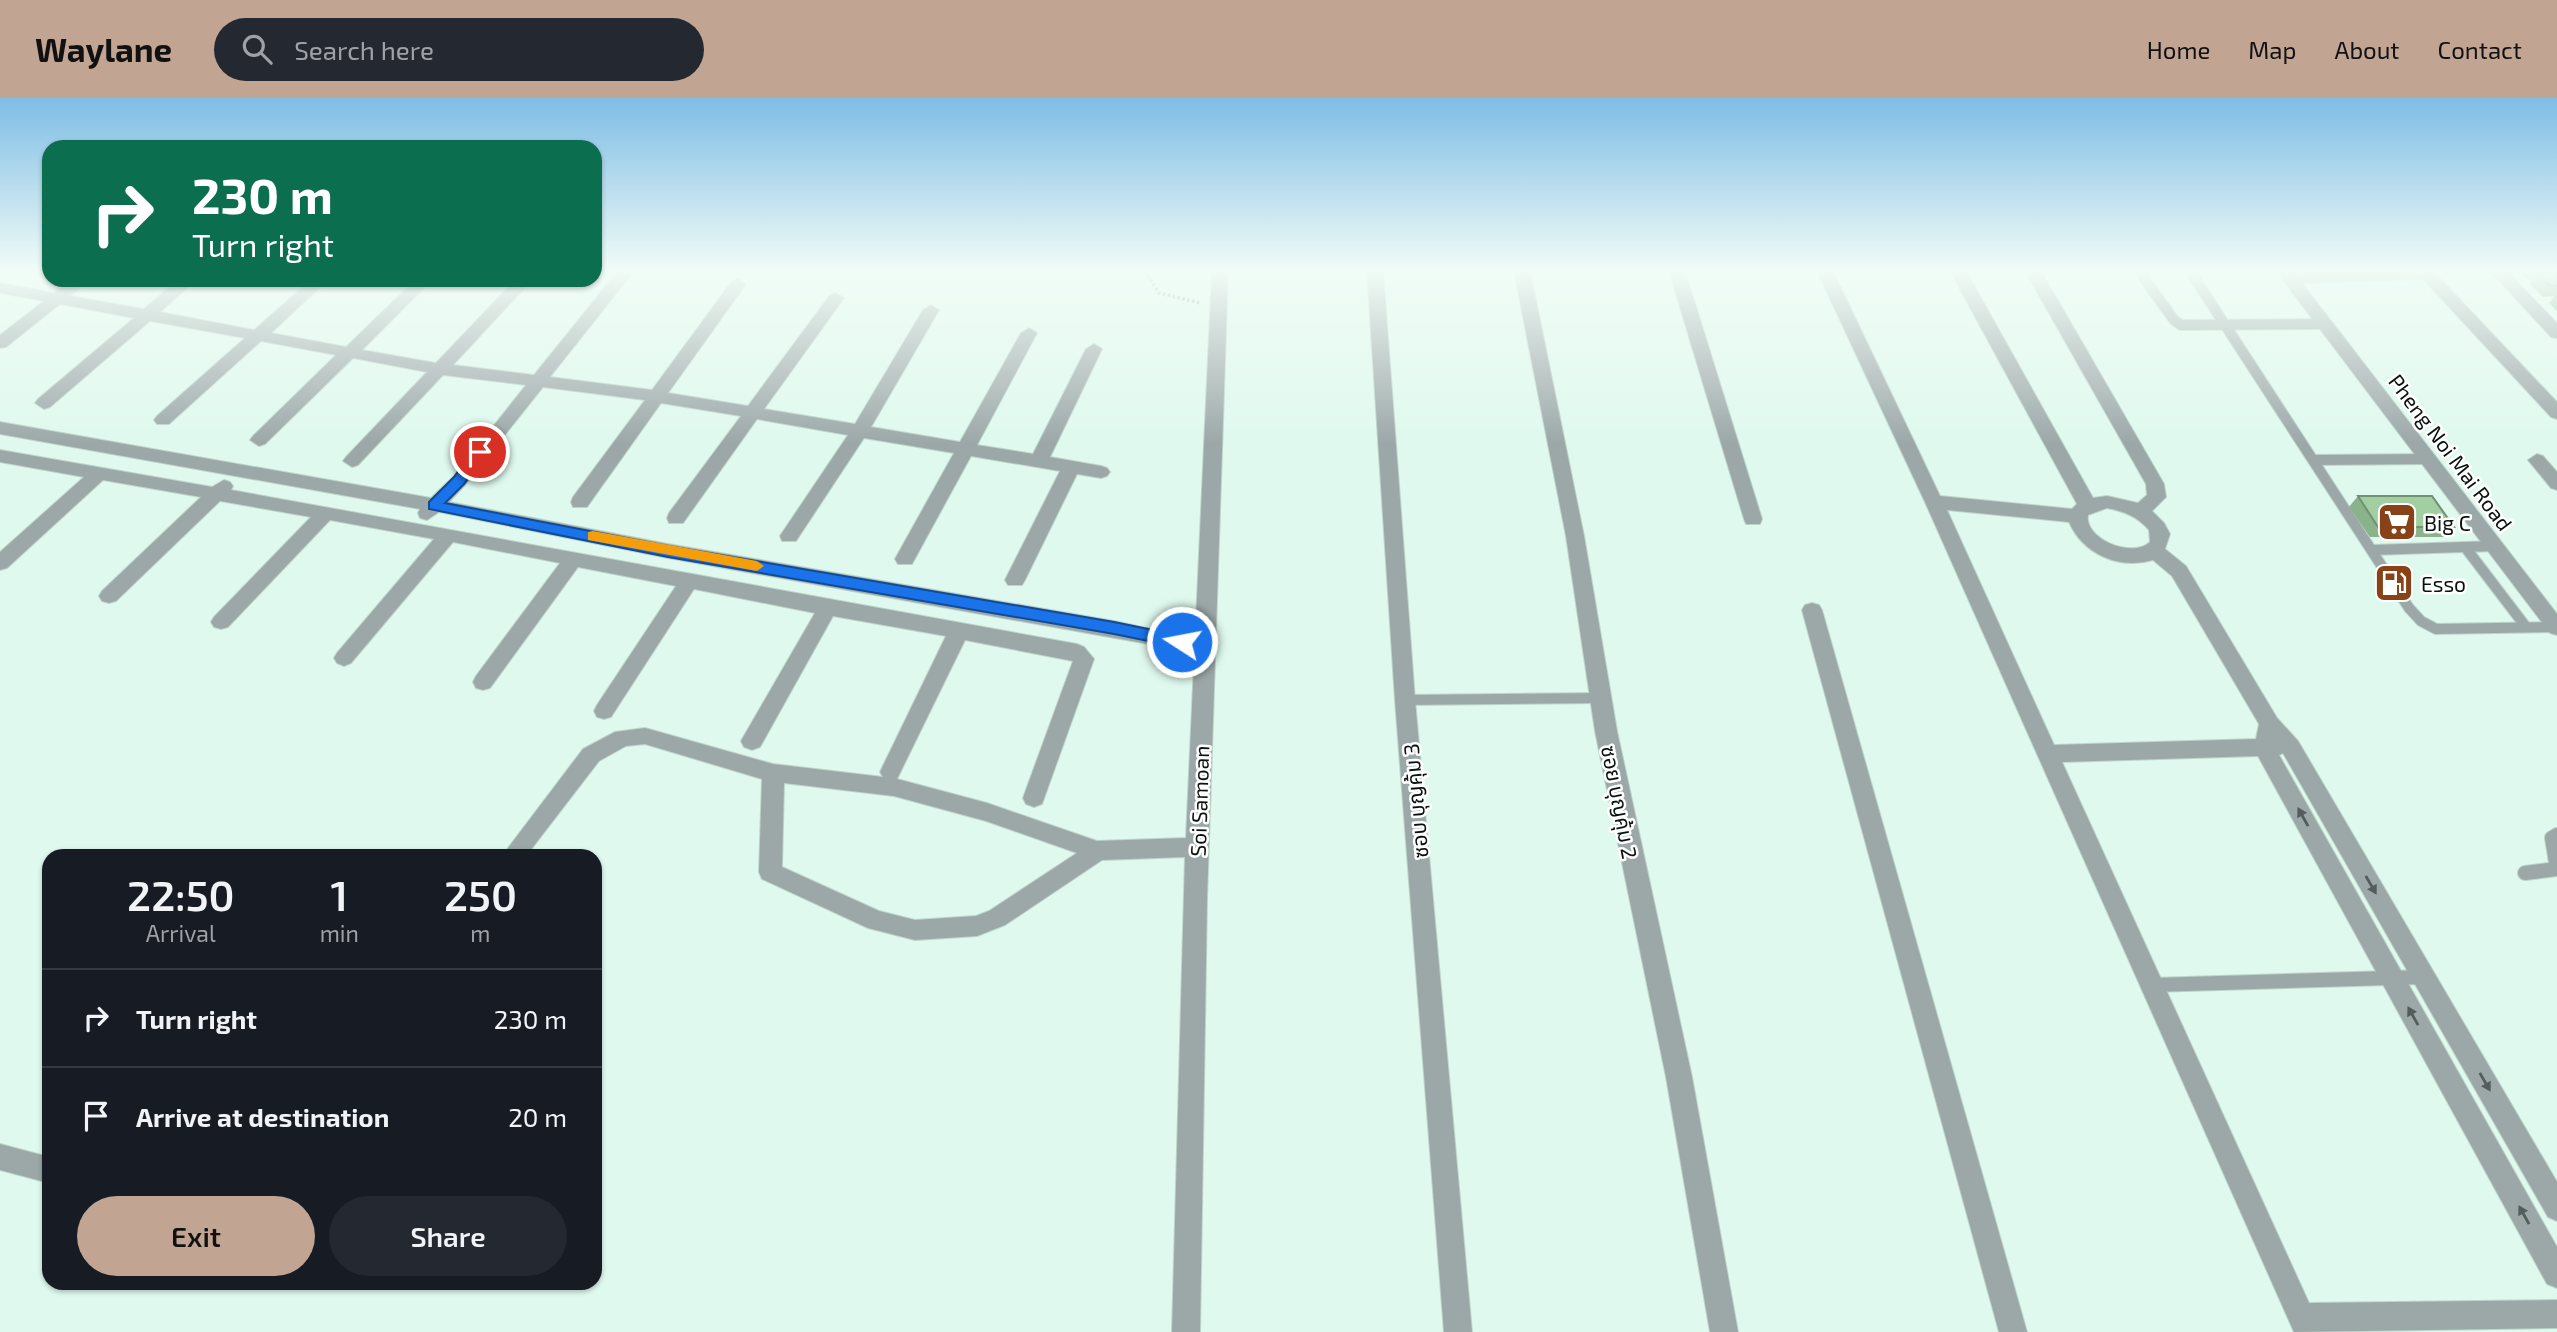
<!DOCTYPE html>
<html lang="en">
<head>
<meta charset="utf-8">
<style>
	body { margin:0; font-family:"Exo 2","Noto Sans Thai",sans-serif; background:#242831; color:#f1f3f6; height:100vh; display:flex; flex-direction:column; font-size:26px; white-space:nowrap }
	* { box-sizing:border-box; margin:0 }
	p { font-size:23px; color:#9ea1a6 }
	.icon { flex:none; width:38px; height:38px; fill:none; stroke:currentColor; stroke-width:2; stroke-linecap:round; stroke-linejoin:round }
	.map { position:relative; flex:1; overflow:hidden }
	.sheet { position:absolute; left:42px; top:751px; width:560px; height:441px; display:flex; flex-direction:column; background:#171b24; border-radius:21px; box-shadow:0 2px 5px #0004 }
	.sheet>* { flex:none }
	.guide { position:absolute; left:42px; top:42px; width:560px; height:147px; border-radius:21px; box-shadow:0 2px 5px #0004; background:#0b6e4f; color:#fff; overflow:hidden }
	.pin { position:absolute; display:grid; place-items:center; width:60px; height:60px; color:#fff; margin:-30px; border:4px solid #fff; border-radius:50%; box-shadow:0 2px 7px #0007 }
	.me { position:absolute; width:77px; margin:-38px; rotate:281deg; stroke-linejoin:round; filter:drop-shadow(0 0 5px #0008) }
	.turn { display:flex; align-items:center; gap:24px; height:147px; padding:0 35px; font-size:32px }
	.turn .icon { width:91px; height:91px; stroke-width:2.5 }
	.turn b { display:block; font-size:49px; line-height:60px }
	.eta { display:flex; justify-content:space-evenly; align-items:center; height:119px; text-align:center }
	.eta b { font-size:42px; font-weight:600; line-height:49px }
	.primary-button { display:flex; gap:14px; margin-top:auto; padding:14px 35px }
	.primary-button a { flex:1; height:80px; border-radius:42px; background:#c1a492; color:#111; font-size:28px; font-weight:600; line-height:80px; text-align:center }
	.primary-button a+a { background:#242831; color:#f1f3f6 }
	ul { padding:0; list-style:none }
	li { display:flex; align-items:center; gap:21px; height:98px; padding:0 35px; border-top:2px solid #363941 }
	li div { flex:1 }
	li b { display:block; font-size:26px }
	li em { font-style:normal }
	header { display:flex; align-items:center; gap:42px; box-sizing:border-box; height:98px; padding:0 35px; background:#c1a492; color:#111 }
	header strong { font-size:33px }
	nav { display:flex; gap:38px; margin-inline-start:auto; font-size:24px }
	.search { width:490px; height:63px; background:#242831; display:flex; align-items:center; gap:18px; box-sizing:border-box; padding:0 24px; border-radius:38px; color:#9ea1a6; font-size:26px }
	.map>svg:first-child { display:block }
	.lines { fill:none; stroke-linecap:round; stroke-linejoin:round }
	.service-far1-casing { stroke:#bdd4ca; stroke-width:12 }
	.service-casing { stroke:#bdd4ca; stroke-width:16 }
	.minor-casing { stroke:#bdd4ca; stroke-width:2 }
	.path { stroke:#84968f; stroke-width:3.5; stroke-dasharray:2.5 2.5; stroke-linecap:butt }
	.service-far1 { stroke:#9ca8a8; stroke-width:10 }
	.service { stroke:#9ca8a8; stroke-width:14 }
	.minor { fill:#9ca8a8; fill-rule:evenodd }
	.wall { fill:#8ab28b }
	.building { fill:#a1cfa2; stroke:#719171; stroke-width:2 }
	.oneway { fill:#525d5c }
	.route { fill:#1a73e8; stroke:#114b97; stroke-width:2 }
	.slow { fill:#f59e0b }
	.labels { text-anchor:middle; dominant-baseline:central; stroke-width:5; stroke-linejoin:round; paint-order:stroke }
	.street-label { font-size:21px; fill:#09120f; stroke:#fff }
	.poi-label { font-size:21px; fill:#09120f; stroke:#fff; text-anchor:start }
</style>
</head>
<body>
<header>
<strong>Waylane</strong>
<div class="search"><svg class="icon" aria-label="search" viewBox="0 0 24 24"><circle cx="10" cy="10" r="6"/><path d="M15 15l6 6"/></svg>Search here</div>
<nav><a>Home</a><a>Map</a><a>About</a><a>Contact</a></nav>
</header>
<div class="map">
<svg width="2557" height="1234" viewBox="0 0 2557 1234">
	<rect width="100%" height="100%" fill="#dff9ee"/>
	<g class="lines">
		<g class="service-far1-casing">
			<g id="service-far1">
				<polyline points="2139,173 2174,222 2181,227 2324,226"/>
				<polyline points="2190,173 2409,510 2421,523 2436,531 2556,529"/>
				<polyline points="2315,362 2428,361"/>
				<polyline points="2465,449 2526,529"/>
				<polyline points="2372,452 2495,448"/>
				<polyline points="1405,602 1601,600"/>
			</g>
		</g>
		<g class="service-casing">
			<g id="service">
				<polyline points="2525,775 2557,771 2552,740 2557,737"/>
				<polyline points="2152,887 2424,879"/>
			</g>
		</g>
		<g class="minor-casing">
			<g id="minor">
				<polygon points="618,173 634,173 550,279 652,292 732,183 738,181 746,186 668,295 748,308 830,197 836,195 844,200 764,311 855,326 923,212 931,207 939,212 871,329 960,344 1021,235 1029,230 1037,235 977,347 1033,356 1086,251 1094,246 1102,251 1050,359 1101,368 1107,370 1110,374 1107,378 1101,380 1077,376 1025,482 1022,487 1008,487 1005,482 1060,373 971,358 912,466 898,466 895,461 954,355 864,340 796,443 782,443 780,438 848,337 757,321 683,425 669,425 667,420 669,415 741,318 661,305 587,409 573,409 571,404 573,399 645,302 543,289 465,387 449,404 668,446 1114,523 1189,539 1192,544 1189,549 1182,552 668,460 439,414 427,422 420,420 418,415 420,411 0,336 0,324 431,400 453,379 526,287 443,277 358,367 352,369 343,363 346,359 427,274 353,260 265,346 259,348 250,342 253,338 336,257 261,243 169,326 157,326 154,322 157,318 245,240 150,223 50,309 44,311 35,305 38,301 134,220 60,206 6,249 0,250 0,237 44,203 0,195 0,185 54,195 71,182 89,182 70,198 144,211 178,182 196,182 160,214 254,232 311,182 328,182 271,235 346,249 415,182 432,182 362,252 436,265 515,182 532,182 453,267 534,277"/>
				<path d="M1212,173H1228L1207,801L1200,1234H1172L1185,759L1102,762L1005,827L977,838L915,842L868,830L762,781L759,774L762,681L645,646L626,648L599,663L526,758H502L583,651L615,634L645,630L773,666L883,679L880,674L946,538L833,518L760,649L752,652L744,649L741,643L815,515L694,491L611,619L604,621L597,619L594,613L597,607L676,488L578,469L490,590L483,592L476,590L473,584L476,578L560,465L453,444L351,565L344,568L337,565L334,560L337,555L434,441L330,422L228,529L221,531L214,529L211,524L214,519L311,419L220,403L116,503L109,505L102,503L99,498L102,493L201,399L103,382L7,470L0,472V454L84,379L0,364V352L212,389L224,382L230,384L233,388L231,392L1077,546L1084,549L1094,561L1042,706L1034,709L1026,706L1023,700L1073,563L965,542L897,681L987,705L1097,743L1186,740ZM784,685L894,698L986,723L1077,755L989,813L976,818L915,822L879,813L782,769Z"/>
				<polygon points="1367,173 1383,173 1415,602 1472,1234 1444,1234 1395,602"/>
				<polygon points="1514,173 1530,173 1584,438 1617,633 1692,979 1738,1234 1710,1234 1666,979 1595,633 1566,438"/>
				<polygon points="1669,173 1685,173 1762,421 1760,426 1746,426 1744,421"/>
				<path d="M1817,173H1833L1940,398L2072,411L2077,406L1950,173H1966L2093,400L2107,398L2138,405L2147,397L2146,386L2025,173H2041L2164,386L2166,399L2152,413L2164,425L2170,436L2165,451L2186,468L2277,620L2298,643L2557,1084V1123L2548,1119L2283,655L2279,657L2557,1149V1190L2547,1186L2258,658L2062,664L2309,1205L2557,1202V1230L2294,1234L1925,404ZM2107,410C2124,413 2138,419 2149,432L2150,444C2132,461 2084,441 2088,417ZM1947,412L2069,424C2083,456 2119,472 2153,462L2172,478L2259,626L2256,641L2054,647Z"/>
				<polygon points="2276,173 2292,173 2295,176 2433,173 2557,304 2557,321 2551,319 2423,181 2302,185 2557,516 2557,537 2550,535"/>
				<polygon points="2490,173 2507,173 2557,225 2557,240 2551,239"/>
				<polygon points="2537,356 2543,358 2557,374 2557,392 2551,390 2528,362"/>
				<polygon points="1812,505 1819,507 1822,512 2027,1234 1999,1234 1802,512 1805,507"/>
				<polygon points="0,1046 49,1059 49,1085 0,1072"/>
			</g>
		</g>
		<polyline class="path" points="1145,173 1159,195 1200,205"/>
		<use href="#service-far1" class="service-far1"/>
		<use href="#service" class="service"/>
		<use href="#minor" class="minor"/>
	</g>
	<g class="wall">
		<polygon points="2519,173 2557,173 2557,213 2549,205 2555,198 2543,199 2530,186 2533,181 2528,182"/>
		<polygon points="2358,398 2454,429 2445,439 2370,439 2349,409"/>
	</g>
	<g class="building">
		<polygon points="2557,175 2557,188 2551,188 2538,176"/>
		<polygon points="2358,398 2432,398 2454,429 2378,429"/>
	</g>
	<defs><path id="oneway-solid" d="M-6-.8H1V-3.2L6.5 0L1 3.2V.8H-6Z" transform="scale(1.75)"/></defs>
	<g class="oneway">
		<use href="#oneway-solid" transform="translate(2303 719) rotate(-119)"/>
		<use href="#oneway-solid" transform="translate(2371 787) rotate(60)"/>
		<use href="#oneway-solid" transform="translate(2413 918) rotate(-119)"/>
		<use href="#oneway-solid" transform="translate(2485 984) rotate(60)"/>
		<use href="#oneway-solid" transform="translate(2524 1117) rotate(-119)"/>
	</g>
	<linearGradient id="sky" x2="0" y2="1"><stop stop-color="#7fbde5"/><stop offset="0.5" stop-color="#f1fcf7"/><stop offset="1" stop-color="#f1fcf7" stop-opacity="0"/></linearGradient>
	<rect width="2557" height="346" fill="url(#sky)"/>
	<polygon class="route" points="480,349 487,354 485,357 464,386 445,405 668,448 1114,524 1182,538 1190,544 1182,550 1114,536 668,459 429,411 429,404 454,379 475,350"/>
	<polygon class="slow" points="593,433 757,463 764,468 757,473 588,442 588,434"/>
	<defs>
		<g id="supermarket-square" transform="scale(2.0125)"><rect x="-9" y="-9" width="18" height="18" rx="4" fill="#874317" stroke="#fff"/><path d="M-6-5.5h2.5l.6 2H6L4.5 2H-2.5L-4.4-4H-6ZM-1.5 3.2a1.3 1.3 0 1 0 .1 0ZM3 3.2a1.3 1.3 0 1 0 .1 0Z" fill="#fff"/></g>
		<g id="fuel-square" transform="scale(2.0125)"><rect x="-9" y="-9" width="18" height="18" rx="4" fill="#874317" stroke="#fff"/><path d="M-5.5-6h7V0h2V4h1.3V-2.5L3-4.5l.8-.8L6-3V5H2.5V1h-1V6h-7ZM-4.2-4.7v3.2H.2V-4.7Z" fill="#fff"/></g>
	</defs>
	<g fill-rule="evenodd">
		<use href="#supermarket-square" x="2397" y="424"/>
		<use href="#fuel-square" x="2394" y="485"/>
	</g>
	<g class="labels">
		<g class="street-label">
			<text transform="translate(2451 354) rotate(53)">Pheng Noi Mai Road</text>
			<text transform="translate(1199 703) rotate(-88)">Soi Samoan</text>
			<text transform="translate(1415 703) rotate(-95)">ซอบ บุญคุ้ม 3</text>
			<text transform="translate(1620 704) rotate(79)">ซอย บุญคุ้ม 2</text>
		</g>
		<g class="poi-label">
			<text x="2424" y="424">Big C</text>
			<text x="2421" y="485">Esso</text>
		</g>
	</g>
</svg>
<div class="pin" style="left:480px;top:354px;background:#d93025"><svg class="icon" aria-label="arrive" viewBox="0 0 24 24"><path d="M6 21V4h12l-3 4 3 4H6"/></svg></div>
<svg class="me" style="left:1182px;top:544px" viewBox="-20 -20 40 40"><circle r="17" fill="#1a73e8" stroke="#fff" stroke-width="3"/><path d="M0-11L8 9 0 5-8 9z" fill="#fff"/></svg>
<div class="guide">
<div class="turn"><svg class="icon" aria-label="right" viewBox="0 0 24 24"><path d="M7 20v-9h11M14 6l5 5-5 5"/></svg><div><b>230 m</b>Turn right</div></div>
</div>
<section class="sheet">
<div class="eta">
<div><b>22:50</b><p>Arrival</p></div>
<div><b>1</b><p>min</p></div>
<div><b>250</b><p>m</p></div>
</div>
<ul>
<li><svg class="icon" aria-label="right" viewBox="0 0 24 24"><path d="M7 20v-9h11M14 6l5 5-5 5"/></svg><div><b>Turn right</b></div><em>230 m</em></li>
<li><svg class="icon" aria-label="arrive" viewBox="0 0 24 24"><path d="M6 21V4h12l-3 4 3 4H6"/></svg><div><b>Arrive at destination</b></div><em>20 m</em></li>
</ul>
<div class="primary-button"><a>Exit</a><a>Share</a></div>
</section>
</div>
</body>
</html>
